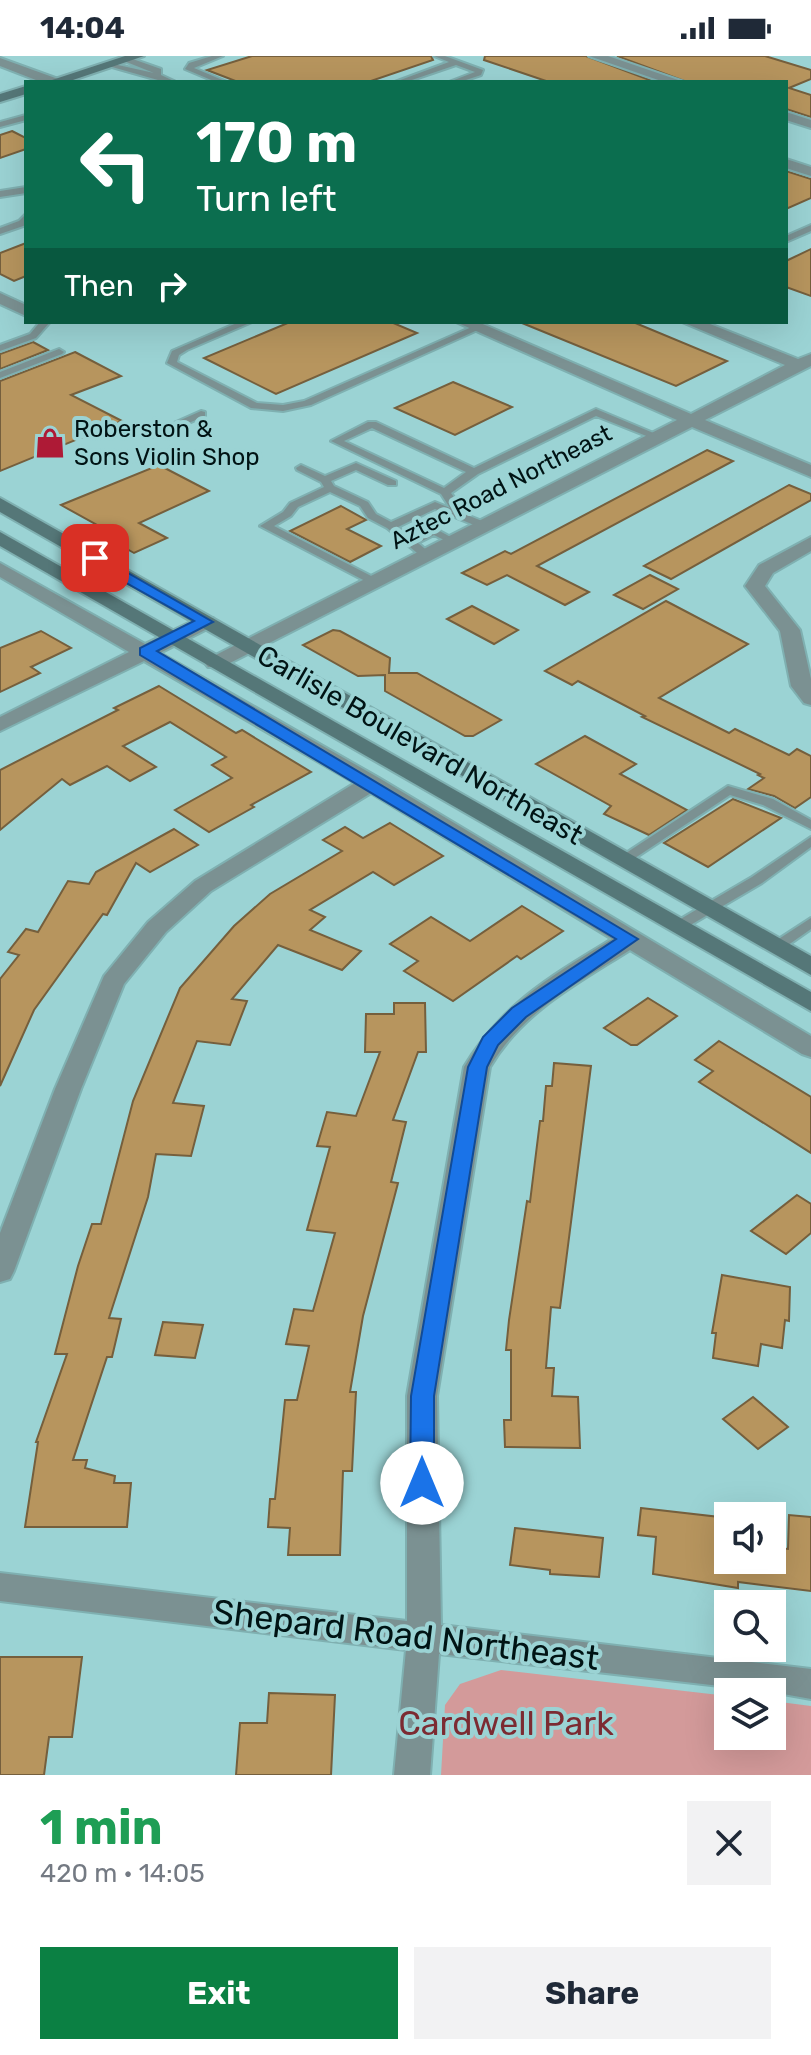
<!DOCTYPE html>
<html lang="en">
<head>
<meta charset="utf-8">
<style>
	body { margin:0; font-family:Rubik,sans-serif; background:#f2f2f3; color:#1f2937; height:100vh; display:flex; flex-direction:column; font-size:30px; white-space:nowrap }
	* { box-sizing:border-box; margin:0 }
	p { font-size:26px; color:#747a83 }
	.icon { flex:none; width:44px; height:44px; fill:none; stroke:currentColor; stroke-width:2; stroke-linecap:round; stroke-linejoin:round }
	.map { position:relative; height:1719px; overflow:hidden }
	.details { display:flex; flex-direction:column; background:#fff; flex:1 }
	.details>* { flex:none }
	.guide { position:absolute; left:24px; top:24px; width:764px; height:244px; border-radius:0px; box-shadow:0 8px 32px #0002; background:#0b6e4f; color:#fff; overflow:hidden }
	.controls { position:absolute; left:714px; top:1446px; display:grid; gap:16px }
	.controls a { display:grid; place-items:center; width:72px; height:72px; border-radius:0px; background:#fff; box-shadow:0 8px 32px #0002; font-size:40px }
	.pin { position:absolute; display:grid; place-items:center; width:68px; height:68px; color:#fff; margin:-34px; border-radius:16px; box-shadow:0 4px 12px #0006 }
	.me { position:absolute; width:88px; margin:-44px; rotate:0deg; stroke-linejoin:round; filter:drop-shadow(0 0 6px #0008) }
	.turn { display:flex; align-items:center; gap:28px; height:168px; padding:0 40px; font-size:36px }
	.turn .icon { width:104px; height:104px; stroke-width:2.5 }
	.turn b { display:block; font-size:56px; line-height:68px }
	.then { display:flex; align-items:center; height:76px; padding:0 40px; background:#0003; gap:16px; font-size:30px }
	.round { display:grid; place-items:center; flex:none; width:84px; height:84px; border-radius:0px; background:#f2f2f3 }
	.overview { display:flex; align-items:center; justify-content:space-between; height:136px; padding:0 40px }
	h1 { font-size:48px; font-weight:700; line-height:60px; color:#1e9e55 }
	.cta { display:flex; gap:16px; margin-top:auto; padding:16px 40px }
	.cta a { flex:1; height:92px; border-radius:0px; background:#0b8043; color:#fff; font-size:32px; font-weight:700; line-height:92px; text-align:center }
	.cta a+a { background:#f2f2f3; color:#1f2937 }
	.status { display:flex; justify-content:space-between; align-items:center; height:56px; padding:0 40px; background:#fff; direction:ltr }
	.status svg { height:22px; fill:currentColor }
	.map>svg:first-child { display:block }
	.green { fill:#d39a9a }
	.building { fill:#b7955e; stroke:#755f3d; stroke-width:2 }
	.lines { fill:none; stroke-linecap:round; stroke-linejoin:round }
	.service-casing { stroke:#7fb0b1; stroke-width:4 }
	.minor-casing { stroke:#7fb0b1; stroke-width:4 }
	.secondary-casing { stroke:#7fb0b1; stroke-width:4 }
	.service { fill:#7b9192; fill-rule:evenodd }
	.minor { fill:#7b9192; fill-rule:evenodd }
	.secondary { fill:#557778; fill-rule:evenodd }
	.route { fill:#1a73e8; stroke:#114b97; stroke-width:2 }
	.labels { text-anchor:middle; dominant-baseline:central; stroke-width:8; stroke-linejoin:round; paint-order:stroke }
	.far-poi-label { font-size:24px; fill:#001314; stroke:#9bd3d4; text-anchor:start }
	.far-street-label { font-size:24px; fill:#001314; stroke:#9bd3d4 }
	.street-label { font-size:28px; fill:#001314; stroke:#9bd3d4 }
	.near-street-label { font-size:34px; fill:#001314; stroke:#9bd3d4 }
	.near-park-label { font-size:34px; fill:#7c2b32; stroke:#9bd3d4 }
</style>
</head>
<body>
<div class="status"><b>14:04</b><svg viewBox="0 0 49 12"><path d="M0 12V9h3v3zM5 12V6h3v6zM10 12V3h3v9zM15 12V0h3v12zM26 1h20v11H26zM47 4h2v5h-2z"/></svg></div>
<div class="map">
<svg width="811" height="1719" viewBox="0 0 811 1719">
	<rect width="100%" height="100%" fill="#9bd3d4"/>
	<polygon class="green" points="501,1614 728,1640 728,1680 772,1680 772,1645 811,1650 811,1719 441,1719 445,1649 460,1628"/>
	<g class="building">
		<polygon points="252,0 431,0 433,4 368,26 238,26 207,14"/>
		<polygon points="485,0 586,0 655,26 549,26 484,4"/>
		<polygon points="617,0 765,0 811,14 811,23 789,32 811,39 811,61 786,53 786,26 687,26"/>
		<polygon points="12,75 26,82 26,93 0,102 0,79"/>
		<polygon points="786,115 811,123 811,142 786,153"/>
		<polygon points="26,187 26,220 14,225 0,218 0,197"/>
		<polygon points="811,193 811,240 786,231 786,205"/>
		<polygon points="290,266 391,266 417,277 276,338 204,302"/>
		<polygon points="633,266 727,305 676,330 522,267"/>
		<polygon points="33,286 48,294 0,313 0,298"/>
		<polygon points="75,296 121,320 71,339 122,365 0,415 0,325"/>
		<polygon points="453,326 512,351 455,379 395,352"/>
		<polygon points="707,394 733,405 537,510 589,536 565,549 507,519 487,529 462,517 505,495 511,498"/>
		<polygon points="159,409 209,435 139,467 167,482 134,497 108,482 115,479 61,449"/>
		<polygon points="789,429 811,438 811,444 671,523 644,510"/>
		<polygon points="341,450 366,464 347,473 381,490 350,506 290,475"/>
		<polygon points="650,519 678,533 643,553 614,539"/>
		<polygon points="666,545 748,588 659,642 729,677 735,673 789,699 797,693 811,700 811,741 795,752 774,740 748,733 764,722 758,719 760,718 642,661 645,660 578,625 572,629 545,615"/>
		<polygon points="472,550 518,574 494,588 447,563"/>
		<polygon points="333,574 340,575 390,602 389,617 417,617 501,664 473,680 465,680 385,635 385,619 358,620 303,589"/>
		<polygon points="41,575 71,592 31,611 40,617 0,636 0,592"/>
		<polygon points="159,630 236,677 242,674 311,716 251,749 254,751 209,776 175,754 232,722 212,709 226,701 170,666 123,690 156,711 130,725 107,710 70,729 62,723 0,774 0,714 118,654 114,652"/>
		<polygon points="585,680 636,708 620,718 687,754 649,779 604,758 611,750 536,708"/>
		<polygon points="733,743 781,762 708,811 664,787"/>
		<polygon points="390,767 443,800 394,829 373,816 310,854 325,861 310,874 361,895 342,914 278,889 232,943 247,945 230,989 197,985 173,1047 204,1050 191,1100 156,1098 148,1141 109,1262 121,1263 112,1301 107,1301 73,1404 87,1404 85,1412 115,1420 114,1427 131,1427 127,1471 25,1471 38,1386 36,1386 67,1298 55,1298 78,1210 92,1168 101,1168 133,1045 180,932 234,870 270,838 342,795 323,784 345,771 363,782"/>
		<polygon points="174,773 198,789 150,816 136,807 107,859 103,858 34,954 0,1030 0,923 19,899 8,896 26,873 38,876 68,825 89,828 96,816"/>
		<polygon points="522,850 563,875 521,903 517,900 453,945 404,915 418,905 390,888 431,861 470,885"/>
		<polygon points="648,942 677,960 637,989 631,989 604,972"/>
		<polygon points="394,947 425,947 426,996 418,996 393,1064 406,1066 391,1126 398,1127 363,1260 350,1336 356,1336 352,1415 343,1415 340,1499 288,1499 290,1472 268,1471 270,1443 275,1443 285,1344 297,1344 309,1290 286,1288 294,1253 313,1255 335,1177 307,1174 330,1091 317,1090 327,1056 356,1060 380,996 365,996 366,958 394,958"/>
		<polygon points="719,985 811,1041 811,1097 699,1026 713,1015 695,1004"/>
		<polygon points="554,1007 591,1010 560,1252 551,1251 546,1312 554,1312 552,1340 578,1341 580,1392 505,1391 504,1364 511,1364 511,1294 506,1294 509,1264 527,1145 530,1146 540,1065 543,1065 546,1030 552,1030"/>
		<polygon points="797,1139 811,1148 811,1177 786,1198 751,1175"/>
		<polygon points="722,1219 790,1231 789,1265 785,1264 782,1292 761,1288 758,1310 713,1302 716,1277 712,1277"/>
		<polygon points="163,1266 203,1269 195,1302 155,1299"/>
		<polygon points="753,1341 788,1371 758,1393 723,1363"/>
		<polygon points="641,1452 728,1462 728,1504 778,1504 779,1492 788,1493 789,1459 811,1461 811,1535 738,1526 738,1532 653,1518 656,1481 638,1479"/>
		<polygon points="515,1472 603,1482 599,1521 550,1518 550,1514 510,1509"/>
		<polygon points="0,1601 82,1601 72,1681 49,1681 44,1719 0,1719"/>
		<polygon points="269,1637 335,1639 331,1719 236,1719 240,1667 267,1667"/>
	</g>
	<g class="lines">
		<g class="service-casing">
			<g id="service">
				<polygon points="212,0 223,0 194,12 227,26 216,26 185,13 189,7"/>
				<polygon points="434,0 445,0 483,14 481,19 460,26 449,26 475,16 456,9 406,26 395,26 449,6"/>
				<polygon points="127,1 161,13 161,19 176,26 165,26 105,9 109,7 154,17 124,5 123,3"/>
				<polygon points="26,59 26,64 0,71 0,66"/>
				<polygon points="26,131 26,137 0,141 0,135"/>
				<polygon points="26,158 26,169 0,178 0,172 19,165"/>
				<polygon points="811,169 811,175 786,186 786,180"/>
				<polygon points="40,266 50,266 36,282 0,295 0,289 30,278"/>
				<polygon points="239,266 252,266 187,294 179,299 177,306 257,347 283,349 304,345 474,270 482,272 311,349 283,355 251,352 167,307 172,295"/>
				<polygon points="59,293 64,296 62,298 0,322 0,316"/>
				<path d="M596,353L663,381L658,384L654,383L596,360L478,418L451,437L462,453V457L487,467V471H479L435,453L398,471L411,481L434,472L458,485L452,488L434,479L418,487L430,497V501H422L387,472L368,462L360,450L330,436L298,451L291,460L274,470L377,523V527H369L260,470L283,456L290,447L324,431L321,426L297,414L296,412L301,409L325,420L356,407L396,425V429H388L356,414L331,425L334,430L368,446L376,458L391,466L435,446L450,452L441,438L331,385L368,366H376L474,412ZM372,372L466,416L444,432L344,385Z"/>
				<polygon points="201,355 205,356 205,360 156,381 148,381 147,379"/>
				<polygon points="728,730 773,743 811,764 811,773 763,749 730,739 629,806 624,807 617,803"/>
				<polygon points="811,781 811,791 762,827 682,874 672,874 670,871 672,868 752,821"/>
				<polygon points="811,862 811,873 781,894 771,894 769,891 771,888"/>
			</g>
		</g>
		<g class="minor-casing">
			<g id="minor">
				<polygon points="589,0 608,0 684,26 664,26"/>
				<polygon points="0,2 58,23 60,26 41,26 0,10"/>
				<polygon points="786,56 811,64 811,72 786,64"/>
				<polygon points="786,103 811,111 811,120 786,112"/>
				<polygon points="0,237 26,249 26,260 0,248"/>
				<polygon points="456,266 478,266 691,358 785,309 682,266 705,266 798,303 811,298 811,310 705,364 811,409 811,421 692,371 222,611 208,611 205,607 208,603 677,364"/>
				<polygon points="811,481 811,495 773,517 765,530 800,574 811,623 811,649 804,647 791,630 780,575 745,530 759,509"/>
				<path d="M0,507L145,588L199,562H213L216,566L213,570L160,597L379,722L811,980V1001L802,998L630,894C578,927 522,956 490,1011L437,1340L441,1569L811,1613V1643L772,1636L439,1598L430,1719H394L406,1594L0,1545V1517L407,1565V1340L464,1011C502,948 551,920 612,883L371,737L211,835L166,876L124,928L81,1033L14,1215L10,1223L0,1226V1177L55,1033L104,920L148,866L195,825L355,727L144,605L0,675V661L129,596L0,521Z"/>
			</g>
		</g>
		<g class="secondary-casing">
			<g id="secondary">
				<polygon points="125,0 144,0 67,26 46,26"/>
				<polygon points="26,30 26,38 0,46 0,38"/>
				<polygon points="0,442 811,900 811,919 0,456"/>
				<polygon points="0,476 811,936 811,955 0,490"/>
			</g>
		</g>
		<use href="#service" class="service"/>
		<use href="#minor" class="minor"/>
		<use href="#secondary" class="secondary"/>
	</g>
	<polygon class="route" points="95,498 213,566 157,595 638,883 526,961 498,989 487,1011 434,1340 434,1427 430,1434 422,1437 414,1434 410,1427 411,1340 468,1011 483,981 512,952 616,883 140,599 140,592 194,565 89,506 87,502"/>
	<defs>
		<g id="shop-bare" transform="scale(2.4)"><path d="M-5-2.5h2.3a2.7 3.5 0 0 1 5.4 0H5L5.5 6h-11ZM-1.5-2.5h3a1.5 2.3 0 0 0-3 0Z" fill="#ae1a36" stroke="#9bd3d4" stroke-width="2.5" paint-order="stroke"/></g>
	</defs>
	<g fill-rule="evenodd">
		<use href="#shop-bare" x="50" y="387"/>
	</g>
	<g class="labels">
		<g class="far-poi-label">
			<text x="74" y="373">Roberston &amp;<tspan x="74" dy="28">Sons Violin Shop</tspan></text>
		</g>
		<g class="far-street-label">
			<text transform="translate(501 431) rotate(-27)">Aztec Road Northeast</text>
		</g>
		<g class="street-label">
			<text transform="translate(420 689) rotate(30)">Carlisle Boulevard Northeast</text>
		</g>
		<g class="near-street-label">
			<text transform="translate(406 1579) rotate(7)">Shepard Road Northeast</text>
		</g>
		<g class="near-park-label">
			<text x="506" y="1667">Cardwell Park</text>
		</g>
	</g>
</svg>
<div class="controls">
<a><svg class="icon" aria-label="sound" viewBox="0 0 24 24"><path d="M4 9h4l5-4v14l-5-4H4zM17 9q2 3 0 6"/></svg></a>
<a><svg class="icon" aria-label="search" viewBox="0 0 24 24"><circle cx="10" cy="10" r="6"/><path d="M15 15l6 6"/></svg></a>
<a><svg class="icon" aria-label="layers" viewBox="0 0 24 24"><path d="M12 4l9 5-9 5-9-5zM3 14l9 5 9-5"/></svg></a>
</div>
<div class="pin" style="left:95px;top:502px;background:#d93025"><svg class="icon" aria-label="arrive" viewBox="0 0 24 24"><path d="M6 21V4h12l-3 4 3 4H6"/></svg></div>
<svg class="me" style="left:422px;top:1427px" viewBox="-20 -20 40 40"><circle r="19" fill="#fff"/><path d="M0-13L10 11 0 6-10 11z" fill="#1a73e8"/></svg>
<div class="guide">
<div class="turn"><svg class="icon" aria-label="left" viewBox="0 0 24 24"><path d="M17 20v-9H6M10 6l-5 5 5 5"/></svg><div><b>170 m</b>Turn left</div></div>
<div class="then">Then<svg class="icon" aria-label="right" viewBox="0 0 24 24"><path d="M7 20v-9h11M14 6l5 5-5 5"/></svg></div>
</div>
</div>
<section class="details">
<div class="overview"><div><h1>1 min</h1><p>420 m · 14:05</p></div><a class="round"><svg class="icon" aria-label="close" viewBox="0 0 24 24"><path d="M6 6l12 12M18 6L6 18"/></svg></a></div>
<div class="cta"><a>Exit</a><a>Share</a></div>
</section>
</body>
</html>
